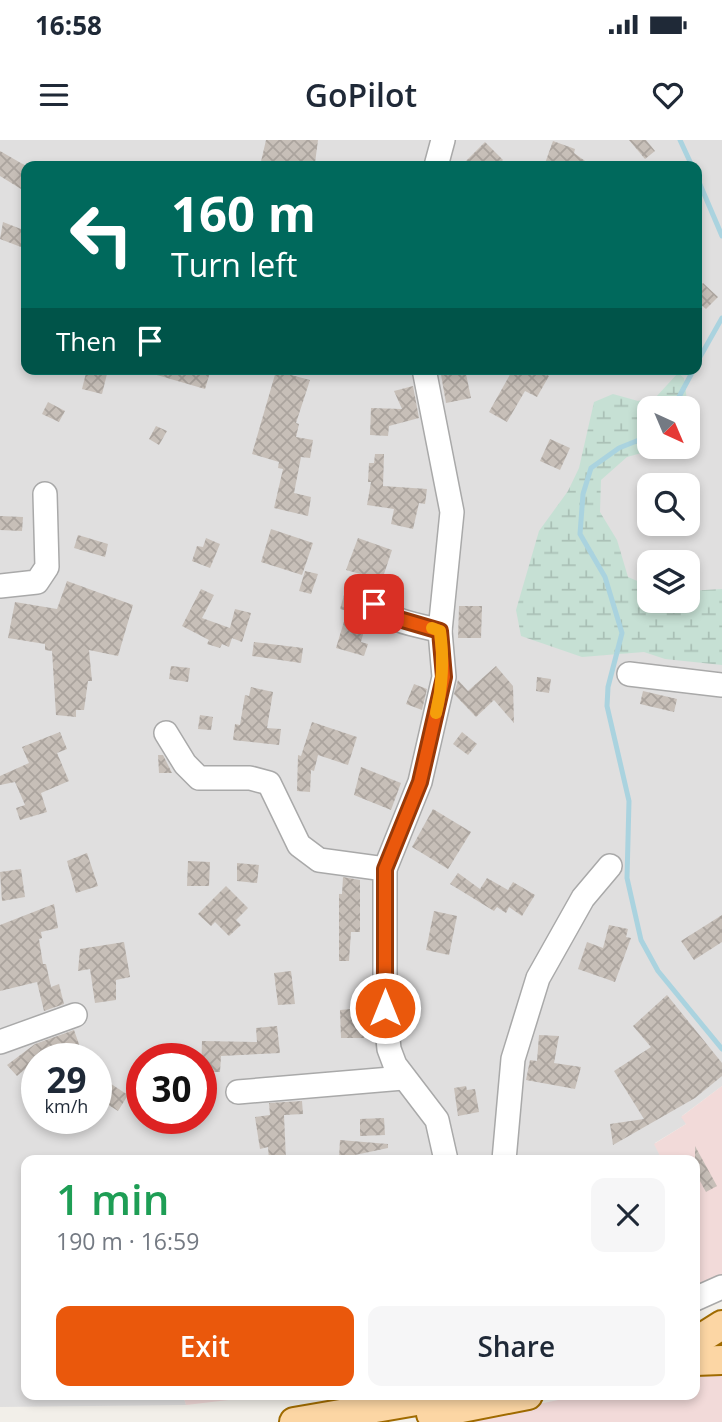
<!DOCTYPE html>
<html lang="en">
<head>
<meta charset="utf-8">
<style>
	body { margin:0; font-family:"Open Sans",sans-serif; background:#f6f6f7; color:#1f2937; height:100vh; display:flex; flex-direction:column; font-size:26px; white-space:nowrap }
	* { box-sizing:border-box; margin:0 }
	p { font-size:23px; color:#747a83 }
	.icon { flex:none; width:38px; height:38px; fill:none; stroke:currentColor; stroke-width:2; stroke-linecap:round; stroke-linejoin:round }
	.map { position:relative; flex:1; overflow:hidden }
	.details { position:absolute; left:21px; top:1015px; width:679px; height:245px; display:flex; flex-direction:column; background:#fff; border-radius:14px; box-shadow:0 4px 10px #0003 }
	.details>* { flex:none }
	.top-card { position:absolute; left:21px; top:21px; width:681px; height:214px; border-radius:14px; box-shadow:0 4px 10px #0003; background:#00695c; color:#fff; overflow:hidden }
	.needle { width:46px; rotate:136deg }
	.tools { position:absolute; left:637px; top:256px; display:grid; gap:14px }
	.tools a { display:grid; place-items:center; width:63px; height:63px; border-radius:14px; background:#fff; box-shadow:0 4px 10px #0003; font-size:35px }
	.speed { position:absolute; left:21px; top:903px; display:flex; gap:14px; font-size:35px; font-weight:700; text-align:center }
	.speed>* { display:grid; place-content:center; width:91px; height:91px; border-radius:50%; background:#fff; box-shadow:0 4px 10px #0003; line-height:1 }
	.speed small { font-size:18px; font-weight:400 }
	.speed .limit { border:10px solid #d22; background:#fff; color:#111 }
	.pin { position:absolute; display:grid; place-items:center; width:60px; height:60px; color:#fff; margin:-30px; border-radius:14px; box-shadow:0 4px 10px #0006 }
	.me { position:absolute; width:77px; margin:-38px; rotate:0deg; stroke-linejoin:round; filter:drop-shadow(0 0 5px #0008) }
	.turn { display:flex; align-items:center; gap:24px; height:147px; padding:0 35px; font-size:32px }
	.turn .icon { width:91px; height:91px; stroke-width:2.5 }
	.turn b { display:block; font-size:49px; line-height:60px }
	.then { display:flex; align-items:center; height:66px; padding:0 35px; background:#0003; gap:14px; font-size:26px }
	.round { display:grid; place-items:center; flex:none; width:74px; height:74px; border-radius:14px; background:#f6f6f7 }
	.headline { display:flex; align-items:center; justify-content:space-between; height:119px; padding:0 35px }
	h1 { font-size:42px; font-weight:600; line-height:52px; color:#1e9e55 }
	.primary-button { display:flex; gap:14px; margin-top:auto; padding:14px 35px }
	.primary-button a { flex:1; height:80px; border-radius:14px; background:#ea580c; color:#fff; font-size:28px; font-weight:600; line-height:80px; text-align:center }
	.primary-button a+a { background:#f6f6f7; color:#1f2937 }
	.status { display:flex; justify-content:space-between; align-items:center; height:49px; padding:0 35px; background:#fff; direction:ltr }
	.status svg { height:19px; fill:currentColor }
	header { display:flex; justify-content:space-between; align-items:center; height:91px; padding:0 35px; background:#fff; font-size:32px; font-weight:600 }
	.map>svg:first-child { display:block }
	.residential { fill:#e0dfdf; fill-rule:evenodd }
	.commercial { fill:#f2dad9 }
	.wetland { fill:url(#wetland-marsh) }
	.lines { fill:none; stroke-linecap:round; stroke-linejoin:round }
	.stream { stroke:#aad3df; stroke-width:5 }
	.building { fill:url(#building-cross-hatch) }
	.minor-casing { stroke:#a9a9a9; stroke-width:26 }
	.major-casing { stroke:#a06b00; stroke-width:32 }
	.minor { stroke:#fff; stroke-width:23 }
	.major { stroke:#fcd6a4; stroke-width:28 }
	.route-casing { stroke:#983908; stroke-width:18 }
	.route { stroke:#ea580c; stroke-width:12 }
	.slow { stroke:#f59e0b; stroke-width:12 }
</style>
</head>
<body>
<div class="status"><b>16:58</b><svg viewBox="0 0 49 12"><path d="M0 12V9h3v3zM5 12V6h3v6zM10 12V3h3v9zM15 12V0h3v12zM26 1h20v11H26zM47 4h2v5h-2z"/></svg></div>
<header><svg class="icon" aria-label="menu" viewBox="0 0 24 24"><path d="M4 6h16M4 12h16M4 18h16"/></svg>GoPilot<svg class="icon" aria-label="heart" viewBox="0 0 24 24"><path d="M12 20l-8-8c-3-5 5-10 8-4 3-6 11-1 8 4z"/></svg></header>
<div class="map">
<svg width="722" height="1282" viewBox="0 0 722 1282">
	<defs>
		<pattern id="wetland-marsh" width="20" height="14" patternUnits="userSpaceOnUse" patternTransform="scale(1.75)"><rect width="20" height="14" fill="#c6e0d4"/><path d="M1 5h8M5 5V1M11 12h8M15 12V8" fill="none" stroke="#aac0b6"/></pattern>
		<pattern id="building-cross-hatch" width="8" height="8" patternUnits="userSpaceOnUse" patternTransform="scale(1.75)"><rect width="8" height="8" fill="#c7bfb8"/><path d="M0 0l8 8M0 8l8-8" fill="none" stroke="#aba49e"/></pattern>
	</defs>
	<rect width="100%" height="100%" fill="#f2efe9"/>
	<path class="residential" d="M0,0H722V946L682,976L686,984L655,1003L662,1020H26V1255H183L186,1265L0,1267ZM26,26H696V229H26ZM649,268H688V306H649ZM649,345H688V383H649ZM649,422H688V460H649ZM37,919H96V978H37ZM142,919H201V978H142Z"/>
	<g class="commercial">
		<polygon points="722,946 722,1139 695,1153 695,1020 662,1020 654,1004 686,984 681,977"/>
		<polygon points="722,1232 722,1282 454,1282 582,1255 695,1255 695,1235"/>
		<polygon points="183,1255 270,1255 186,1265"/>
	</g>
	<polygon class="wetland" points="678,233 684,238 688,268 649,268 649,306 667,306 627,317 601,340 600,372 617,400 628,437 649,446 649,460 688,460 688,451 722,449 722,525 665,519 644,512 582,517 521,496 516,470 539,391 568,351 579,328 594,262 613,254 638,261 656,257"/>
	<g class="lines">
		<g class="stream">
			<polyline points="680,0 692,26"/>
			<polyline points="696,35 722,96"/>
			<polyline points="696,224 722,178"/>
			<polyline points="673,268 694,229"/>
			<polyline points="649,296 619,308 591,328 583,354 580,394 605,437 622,493 608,547 607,566 629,661 627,738 641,800 658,831 722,909"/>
		</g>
	</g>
	<g class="building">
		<polygon points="266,0 318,0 315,23 296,21 296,26 260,26"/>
		<polygon points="629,0 646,0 655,11 645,19"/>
		<polygon points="553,1 575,9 574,13 592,26 544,26"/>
		<polygon points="485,2 503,20 497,26 461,26"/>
		<polygon points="0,11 26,26 26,40 21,49 0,36"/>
		<polygon points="3,82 26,91 21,107 0,99"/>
		<polygon points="703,143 718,157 706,169 696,161 696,151"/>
		<polygon points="87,229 107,234 102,254 82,249"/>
		<polygon points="150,229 211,229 205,249 150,233"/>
		<polygon points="440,229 465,229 471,258 446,263"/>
		<polygon points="513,229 537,229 549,236 537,257 525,251 507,282 489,272"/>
		<polygon points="276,231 310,240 296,283 299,284 296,297 313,300 310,318 301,317 294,353 311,357 308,376 274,368 283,329 278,328 279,322 252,314"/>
		<polygon points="413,246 419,278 389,286 388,296 370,295 371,268 402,269 394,251"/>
		<polygon points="48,262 65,271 59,282 42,274"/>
		<polygon points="156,286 167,291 159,305 149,299"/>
		<polygon points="550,299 570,308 560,330 540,321"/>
		<polygon points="375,314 384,314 383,346 427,349 425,364 419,363 413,389 391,384 394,369 367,365 371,342 368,342 369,323 374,323"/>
		<polygon points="0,376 23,377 22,391 0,390"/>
		<polygon points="271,389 313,403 302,435 261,422"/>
		<polygon points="78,395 108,404 105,417 74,408"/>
		<polygon points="206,398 220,404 210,428 192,421 197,406 203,407"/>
		<polygon points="358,398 392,410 382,440 346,430"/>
		<polygon points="305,431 318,434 311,454 299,451"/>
		<polygon points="67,441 133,465 118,516 89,510 92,541 88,541 84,570 76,570 76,577 56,575 52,511 45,510 45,504 8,498 15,462 57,469"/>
		<polygon points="201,449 214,455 202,478 230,488 235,469 251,473 242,502 232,498 229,507 222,504 220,508 207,504 209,500 182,486"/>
		<polygon points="344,455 359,459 355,473 340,469"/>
		<polygon points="459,466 482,466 481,498 458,498"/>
		<polygon points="345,478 366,483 361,502 368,504 364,516 336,508"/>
		<polygon points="254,502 303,508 301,523 252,516"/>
		<polygon points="171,526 190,528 188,542 169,539"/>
		<polygon points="496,526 513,546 514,583 494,560 476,577 454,554 458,540 468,551"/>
		<polygon points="537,537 551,539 549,553 536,551"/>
		<polygon points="414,544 427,549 422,570 406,564"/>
		<polygon points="251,547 273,552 267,588 281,589 279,605 233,600 235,584 240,585 245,555 249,556"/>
		<polygon points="643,551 677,559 674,572 640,564"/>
		<polygon points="200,575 213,577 211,590 198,589"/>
		<polygon points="312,582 357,597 348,625 318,615 314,631 311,630 310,652 297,651 298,615 301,616"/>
		<polygon points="60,592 67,609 57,613 69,641 41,653 47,672 20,680 16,668 25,665 15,642 0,645 0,636 29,623 22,607"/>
		<polygon points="462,592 477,604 468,615 453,604"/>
		<polygon points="158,615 163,615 172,633 159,633"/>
		<polygon points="361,627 401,643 391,670 354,655"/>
		<polygon points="433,669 471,692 448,729 412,707"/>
		<polygon points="87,713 98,746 76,753 67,721"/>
		<polygon points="188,721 210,722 209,746 187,746"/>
		<polygon points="237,723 259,725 257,743 237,741"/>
		<polygon points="21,729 25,757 2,761 0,732"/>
		<polygon points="458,733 480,749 487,738 508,750 513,742 535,755 522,776 509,767 506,773 497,767 494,771 450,744"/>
		<polygon points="343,737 360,740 360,792 351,792 349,821 339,821 339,754 342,754"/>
		<polygon points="226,746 248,768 236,780 241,785 229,796 215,782 211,786 198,774"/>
		<polygon points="54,764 58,788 41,792 42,798 39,799 43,824 46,824 51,847 59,844 64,864 44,871 37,842 0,851 0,785"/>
		<polygon points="434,771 457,776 449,815 426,810"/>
		<polygon points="722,775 722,802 694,820 681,801"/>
		<polygon points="609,785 628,789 626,797 631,798 615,842 578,829 587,802 603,808"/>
		<polygon points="124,802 130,837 116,840 116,860 95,863 90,829 78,831 80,809"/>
		<polygon points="291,831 295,864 278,865 274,833"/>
		<polygon points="667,855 722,923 722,936 695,958 613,1005 610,984 644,979 614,931 651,907 633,886"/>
		<polygon points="362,868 364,898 341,898 340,870"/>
		<polygon points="277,886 280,913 221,916 220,932 201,932 202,901 257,902 256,888"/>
		<polygon points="74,890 81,910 58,919 37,919 17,936 7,925 35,904"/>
		<polygon points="539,895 559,896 554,923 581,927 575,949 526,940 530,920 537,921"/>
		<polygon points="105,940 128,955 118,971 96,957"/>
		<polygon points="466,946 467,950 475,949 479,972 458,976 454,948"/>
		<polygon points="302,961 303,974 284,975 286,1020 269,1020 268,1007 260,1009 255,977 270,975 269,963"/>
		<polygon points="384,978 385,995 360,996 360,979"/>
		<polygon points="340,1000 388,1004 388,1008 355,1015 354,1019 339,1018"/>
		<polygon points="695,1006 717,1046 706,1052 695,1032"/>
	</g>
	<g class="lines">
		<g class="minor-casing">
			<g id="minor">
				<polyline points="436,26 443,0"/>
				<polyline points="424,229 452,372 440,491 444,537 420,642 385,729 385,868 389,909 395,925 437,980 446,1020"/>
				<polyline points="0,446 37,442 47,427 45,354"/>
				<path d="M374,451C375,482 414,483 440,491"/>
				<polyline points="629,534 722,545"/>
				<polyline points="166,593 185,624 199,638 250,638 269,643 299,705 319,720 385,729"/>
				<polyline points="0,902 75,875"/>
				<polyline points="238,952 403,938"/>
				<polyline points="504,1020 513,919 538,838 583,758 610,726"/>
				<polyline points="695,1159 722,1147"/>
			</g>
		</g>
		<g class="major-casing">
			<g id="major">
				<polyline points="695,1202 722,1185"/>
				<polyline points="695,1221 722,1220"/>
				<polyline points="431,1274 528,1255"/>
				<polyline points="294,1282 451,1255"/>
			</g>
		</g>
		<use href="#minor" class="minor"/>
		<use href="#major" class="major"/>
	</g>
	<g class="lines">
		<g class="route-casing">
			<polyline id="route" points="374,464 382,474 440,491 444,537 420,642 385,729 385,868"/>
		</g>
		<use href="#route" class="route"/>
		<path class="slow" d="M432,488L440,491C444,520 443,544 436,573"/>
	</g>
</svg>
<div class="tools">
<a><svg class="needle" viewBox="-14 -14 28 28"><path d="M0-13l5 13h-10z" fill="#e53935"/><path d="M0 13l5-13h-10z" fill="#747a83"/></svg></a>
<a><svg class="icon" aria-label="search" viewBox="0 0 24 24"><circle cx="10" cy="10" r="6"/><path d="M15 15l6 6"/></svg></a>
<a><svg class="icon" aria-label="layers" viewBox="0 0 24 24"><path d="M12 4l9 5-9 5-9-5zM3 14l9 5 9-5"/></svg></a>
</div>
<div class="speed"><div>29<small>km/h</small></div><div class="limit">30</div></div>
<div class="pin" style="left:374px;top:464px;background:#d93025"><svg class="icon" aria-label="arrive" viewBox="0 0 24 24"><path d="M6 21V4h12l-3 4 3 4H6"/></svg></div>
<svg class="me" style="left:385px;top:868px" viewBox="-20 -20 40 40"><circle r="17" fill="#ea580c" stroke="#fff" stroke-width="3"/><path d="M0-11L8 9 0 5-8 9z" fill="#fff"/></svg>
<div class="top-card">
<div class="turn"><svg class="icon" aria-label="left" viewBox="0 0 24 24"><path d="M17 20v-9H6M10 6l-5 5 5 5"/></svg><div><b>160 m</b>Turn left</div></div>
<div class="then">Then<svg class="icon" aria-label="arrive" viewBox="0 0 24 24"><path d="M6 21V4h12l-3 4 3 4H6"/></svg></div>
</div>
<section class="details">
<div class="headline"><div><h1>1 min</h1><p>190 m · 16:59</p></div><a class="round"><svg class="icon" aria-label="close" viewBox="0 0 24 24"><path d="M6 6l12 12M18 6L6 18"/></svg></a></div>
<div class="primary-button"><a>Exit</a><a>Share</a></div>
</section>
</div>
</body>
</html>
